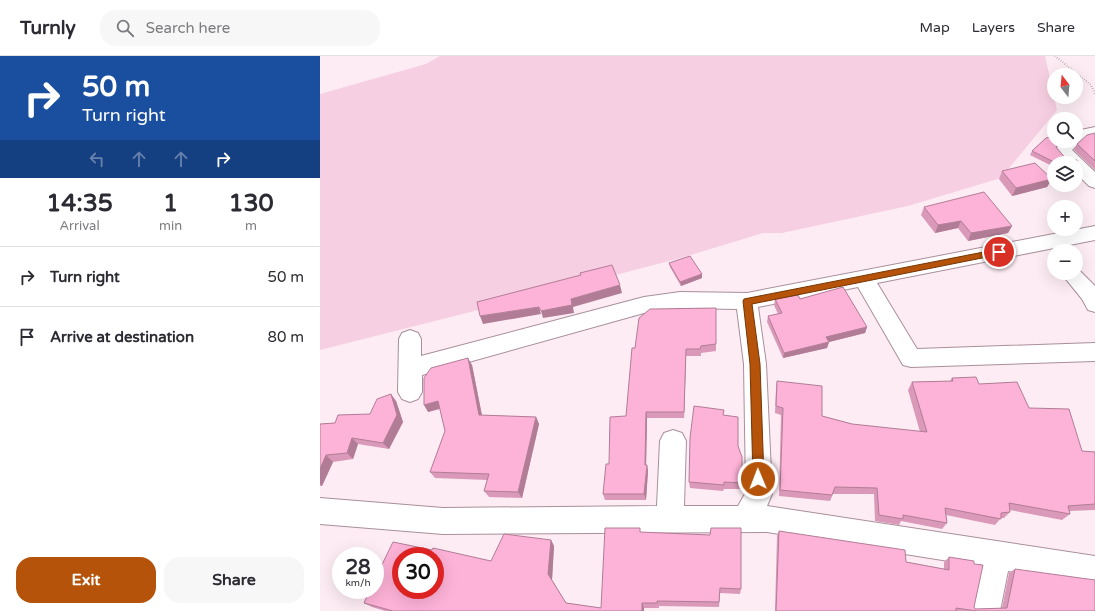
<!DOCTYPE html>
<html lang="en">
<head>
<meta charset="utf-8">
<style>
	body { margin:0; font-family:"Varela Round",sans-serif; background:#f7f7f7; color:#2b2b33; height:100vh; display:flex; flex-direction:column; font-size:15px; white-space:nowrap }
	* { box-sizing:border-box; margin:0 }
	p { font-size:13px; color:#7c7c81 }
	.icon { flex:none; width:22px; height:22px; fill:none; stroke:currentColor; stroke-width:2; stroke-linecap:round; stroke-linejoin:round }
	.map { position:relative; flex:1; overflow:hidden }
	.drawer { display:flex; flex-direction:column; background:#fff; width:320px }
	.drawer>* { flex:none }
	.top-card { background:#1a4fa0; color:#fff; overflow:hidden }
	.needle { width:26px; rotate:344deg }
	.buttons { position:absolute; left:727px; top:12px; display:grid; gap:8px }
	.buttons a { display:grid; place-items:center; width:36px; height:36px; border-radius:50%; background:#fff; box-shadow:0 4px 16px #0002; font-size:20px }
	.speed { position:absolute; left:12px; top:491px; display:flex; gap:8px; font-size:20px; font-weight:700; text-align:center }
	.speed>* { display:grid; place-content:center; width:52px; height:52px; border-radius:50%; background:#fff; box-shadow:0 4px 16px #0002; line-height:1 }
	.speed small { font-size:10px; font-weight:400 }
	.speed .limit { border:6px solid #d22; background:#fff; color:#111 }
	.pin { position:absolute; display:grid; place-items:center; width:34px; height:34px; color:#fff; margin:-17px; border:2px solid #fff; border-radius:50%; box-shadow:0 1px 4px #0007 }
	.me { position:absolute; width:44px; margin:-22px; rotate:359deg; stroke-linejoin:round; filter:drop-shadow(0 0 3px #0008) }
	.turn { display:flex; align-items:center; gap:14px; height:84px; padding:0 16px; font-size:18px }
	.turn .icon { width:52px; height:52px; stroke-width:2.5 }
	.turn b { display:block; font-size:28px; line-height:34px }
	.lanes { display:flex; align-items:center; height:38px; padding:0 16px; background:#0003; justify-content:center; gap:20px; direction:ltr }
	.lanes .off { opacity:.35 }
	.eta { display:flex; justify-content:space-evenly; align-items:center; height:68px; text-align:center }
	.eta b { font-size:24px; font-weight:800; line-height:28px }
	.action { display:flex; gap:8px; margin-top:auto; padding:8px 16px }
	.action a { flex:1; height:46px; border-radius:16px; background:#b45309; color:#fff; font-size:16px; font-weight:800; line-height:46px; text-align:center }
	.action a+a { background:#f7f7f7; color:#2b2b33 }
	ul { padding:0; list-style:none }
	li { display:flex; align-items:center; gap:12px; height:60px; padding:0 16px; border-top:1px solid #e1e1e2 }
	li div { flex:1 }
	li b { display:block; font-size:15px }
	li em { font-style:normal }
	header { display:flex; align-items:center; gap:24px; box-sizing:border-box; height:56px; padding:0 20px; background:#fff; border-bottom:1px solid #e1e1e2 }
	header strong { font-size:19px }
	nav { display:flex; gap:22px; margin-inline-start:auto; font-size:14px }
	.search { width:280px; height:36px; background:#f7f7f7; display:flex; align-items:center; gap:10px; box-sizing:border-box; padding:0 14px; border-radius:16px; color:#7c7c81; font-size:15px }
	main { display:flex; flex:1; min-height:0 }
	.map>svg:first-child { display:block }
	.green { fill:#f7cfe2 }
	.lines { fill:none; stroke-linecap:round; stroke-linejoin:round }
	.minor-casing { stroke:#a98f9b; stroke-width:2 }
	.path { stroke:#998c92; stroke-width:2; stroke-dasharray:0.5 2; stroke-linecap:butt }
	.minor { fill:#fff; fill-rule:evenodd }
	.wall { fill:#da99b9 }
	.shaded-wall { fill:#b17d96 }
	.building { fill:#fdb2d7; stroke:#b17d96; fill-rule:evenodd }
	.route { fill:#b45309; stroke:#753606 }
</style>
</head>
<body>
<header>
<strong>Turnly</strong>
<div class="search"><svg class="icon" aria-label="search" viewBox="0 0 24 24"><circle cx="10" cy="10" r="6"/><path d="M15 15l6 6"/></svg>Search here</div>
<nav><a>Map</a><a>Layers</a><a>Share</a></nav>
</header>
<main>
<section class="drawer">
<div class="top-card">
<div class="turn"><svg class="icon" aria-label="right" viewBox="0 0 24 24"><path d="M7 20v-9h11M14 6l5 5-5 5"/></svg><div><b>50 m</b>Turn right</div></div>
<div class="lanes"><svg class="icon off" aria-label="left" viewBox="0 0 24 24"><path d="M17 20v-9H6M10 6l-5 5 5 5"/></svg><svg class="icon off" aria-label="ahead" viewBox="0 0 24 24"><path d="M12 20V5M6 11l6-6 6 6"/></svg><svg class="icon off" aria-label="ahead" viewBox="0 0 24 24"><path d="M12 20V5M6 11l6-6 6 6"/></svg><svg class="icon" aria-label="right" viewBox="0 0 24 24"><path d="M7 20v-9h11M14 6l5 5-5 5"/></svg></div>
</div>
<div class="eta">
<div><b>14:35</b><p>Arrival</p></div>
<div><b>1</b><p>min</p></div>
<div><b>130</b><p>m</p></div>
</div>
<ul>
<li><svg class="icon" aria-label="right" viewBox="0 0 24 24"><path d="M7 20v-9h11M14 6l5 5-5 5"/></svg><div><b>Turn right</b></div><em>50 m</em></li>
<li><svg class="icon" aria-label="arrive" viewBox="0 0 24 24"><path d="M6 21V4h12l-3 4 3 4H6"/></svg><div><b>Arrive at destination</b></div><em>80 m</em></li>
</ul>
<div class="action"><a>Exit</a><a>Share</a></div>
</section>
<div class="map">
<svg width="775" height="555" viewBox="0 0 775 555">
	<rect width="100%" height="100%" fill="#fdecf4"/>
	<polygon class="green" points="120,0 725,0 737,54 681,122 588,150 462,177 443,177 361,202 265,227 0,294 0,38 106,8"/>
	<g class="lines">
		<g class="minor-casing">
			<g id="minor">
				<polygon points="775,71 775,81 763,83 752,94 775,116 775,132 769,130 756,117 756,107 746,107 735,94 743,85 756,85 756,75"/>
				<polygon points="775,170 775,184 557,227 597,293 775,287 775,305 591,311 583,309 538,231 438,251 446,308 452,438 447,450 775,500 775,528 688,515 680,555 650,555 660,510 447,476 123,478 0,468 0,442 123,452 337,450 340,385 344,377 353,374 362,377 366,385 364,450 418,450 426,436 424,308 417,253 360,252 324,257 102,319 102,336 98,343 90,346 82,343 78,336 79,283 82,277 90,274 98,277 101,283 101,300 324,241 360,236 427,237"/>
				<polygon points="756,211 775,230 775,256 768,254 762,243 741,217 756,217"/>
			</g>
		</g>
		<polyline class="path" points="735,0 771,29 775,38"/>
		<use href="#minor" class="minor"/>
	</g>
	<g class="wall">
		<polygon points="775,77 775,114 754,94 757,88"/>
		<polygon points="734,80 734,85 740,85 736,91 747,104 757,104 757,111 756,113 756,107 734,107 734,111 710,99 712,95 726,82"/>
		<polygon points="682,115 732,123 727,131 692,140 679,123"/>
		<polygon points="604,151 692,170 688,177 648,185 638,172 615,177 601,159"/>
		<polygon points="349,207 382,218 382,222 361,230 350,211"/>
		<polygon points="455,243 480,243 547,271 545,277 509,286 507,292 463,302 447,266 448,260 458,258 454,249"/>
		<polygon points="396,252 396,295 381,297 381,300 366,300 364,362 327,362 326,409 327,409 328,415 326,444 285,444 283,438 289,408 306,360 315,292"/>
		<polygon points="152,309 162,359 216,361 219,368 202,442 169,441 164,435 167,424 115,422 110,416 125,375 120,353 108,356"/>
		<polygon points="632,322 659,328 709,352 762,395 775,396 775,454 749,455 750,458 742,464 690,454 690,456 684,462 681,462 675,469 626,459 627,467 622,473 581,465 579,469 555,465 554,438 513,438 510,445 459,440 461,359 455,357 456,332 457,325 502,360 532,368 600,376 588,334 592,326 630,325"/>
		<polygon points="76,345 83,366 69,393 38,388 33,403 13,406 2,430 0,430 0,368 15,367 50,358"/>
		<polygon points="403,359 418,390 422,427 421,433 404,433 403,435 370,432 369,426"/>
		<polygon points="459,475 586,506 624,513 624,506 629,501 655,553 682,552 689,517 695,513 775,555 455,555 457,480"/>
		<polygon points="321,476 421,533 420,538 400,537 399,551 339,550 339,552 324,552 324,555 65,555 52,551 44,547 112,494 171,505 231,484 234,490 232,524 246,547 281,552"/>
	</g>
	<g class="shaded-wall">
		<polygon points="732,123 727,131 692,140 696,132"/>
		<polygon points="641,165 638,172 615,177 618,169"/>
		<polygon points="692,170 688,177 648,185 651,177"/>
		<polygon points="382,218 382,222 361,230 360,226"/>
		<polygon points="300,229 302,237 253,251 254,257 223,262 221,255 251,243"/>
		<polygon points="219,251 221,258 163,268 160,260"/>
		<polygon points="547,271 545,277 505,287 506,281"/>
		<polygon points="509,286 507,292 463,302 464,297"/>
		<polygon points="366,293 366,300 364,362 364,356"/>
		<polygon points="148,302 152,309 163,365 159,359"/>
		<polygon points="71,338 76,345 83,366 69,393 63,387"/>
		<polygon points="118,345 122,352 108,356 104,349"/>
		<polygon points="326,356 327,362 326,415 325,409"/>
		<polygon points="216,361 219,368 202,442 198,436"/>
		<polygon points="32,382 38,388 33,403 27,397"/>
		<polygon points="6,399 13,406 2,430 0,428 0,413"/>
		<polygon points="327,409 328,415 326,444 324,438"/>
		<polygon points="231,484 234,490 232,524 249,552 228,518"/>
		<polygon points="322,547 324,552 324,555 322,555"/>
	</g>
	<g class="building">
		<polygon points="775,77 775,105 757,88 767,79"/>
		<polygon points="734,80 734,85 740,85 736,91 747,104 757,104 757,111 756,111 756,107 736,107 712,95 726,82"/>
		<polygon points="715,107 732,123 696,132 682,115"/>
		<polygon points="664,136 692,170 651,177 641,165 618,169 604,151"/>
		<polygon points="370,200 382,218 360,226 349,207"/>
		<polygon points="292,209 300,229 251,243 252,249 221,255 219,251 160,260 157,246 261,219 260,217"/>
		<polygon points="523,231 547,271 506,281 509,286 464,297 448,260 462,257 455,243 478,239 480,243"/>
		<polygon points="396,252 396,288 381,290 380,293 366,293 364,356 326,356 325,409 327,409 324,438 283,438 286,408 289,408 290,361 306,360 312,292 315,292 319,262 330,253"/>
		<polygon points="148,302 159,359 216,361 198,436 164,435 169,418 110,416 125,375 118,345 104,349 104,322 111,312"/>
		<polygon points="656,321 659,328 697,326 709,352 749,353 762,395 775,396 775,448 748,450 750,458 689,447 690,456 681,457 681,463 625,452 627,467 583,459 583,463 559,459 557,432 515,431 512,439 460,434 463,352 456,350 457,325 502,330 502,360 532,368 607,376 592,326 633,325 632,322"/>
		<polygon points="71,338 77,359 63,387 32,382 27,397 6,399 0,413 0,368 15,367 18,359 50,358 57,343"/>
		<polygon points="374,350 404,354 403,359 418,361 418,390 422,401 422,427 404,426 404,429 369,426 370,382"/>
		<path d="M285,472H320V476L390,479L391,472H421V533L400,532L399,546L337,545V547H322V555H73L44,547L50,534H55V523L73,486L112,494L113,492L171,505L184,478L231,484L228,518L246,547L281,552ZM81,500H115V534H81Z"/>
		<polygon points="459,475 585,494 586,506 629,514 629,501 654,505 654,508 663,509 654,551 655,553 687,552 695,513 775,524 775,555 657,555 636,552 636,555 456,555"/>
	</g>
	<polygon class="route" points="679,193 682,194 682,198 432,248 440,308 444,423 442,427 438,428 434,427 433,423 430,308 423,245 424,243"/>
</svg>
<div class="buttons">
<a><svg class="needle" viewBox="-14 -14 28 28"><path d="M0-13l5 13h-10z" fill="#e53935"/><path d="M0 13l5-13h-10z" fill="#7c7c81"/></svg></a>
<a><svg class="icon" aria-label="search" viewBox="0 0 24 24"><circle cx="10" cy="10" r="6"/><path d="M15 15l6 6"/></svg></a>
<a><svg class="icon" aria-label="layers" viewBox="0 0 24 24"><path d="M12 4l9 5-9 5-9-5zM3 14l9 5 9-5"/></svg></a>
<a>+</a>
<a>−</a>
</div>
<div class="speed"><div>28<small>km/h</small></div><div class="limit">30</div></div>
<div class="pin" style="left:679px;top:196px;background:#d93025"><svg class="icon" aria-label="arrive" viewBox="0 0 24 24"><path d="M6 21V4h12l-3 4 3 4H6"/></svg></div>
<svg class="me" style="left:438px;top:423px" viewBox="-20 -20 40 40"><circle r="17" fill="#b45309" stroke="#fff" stroke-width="3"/><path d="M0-11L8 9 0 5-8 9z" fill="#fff"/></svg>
</div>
</main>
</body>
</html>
